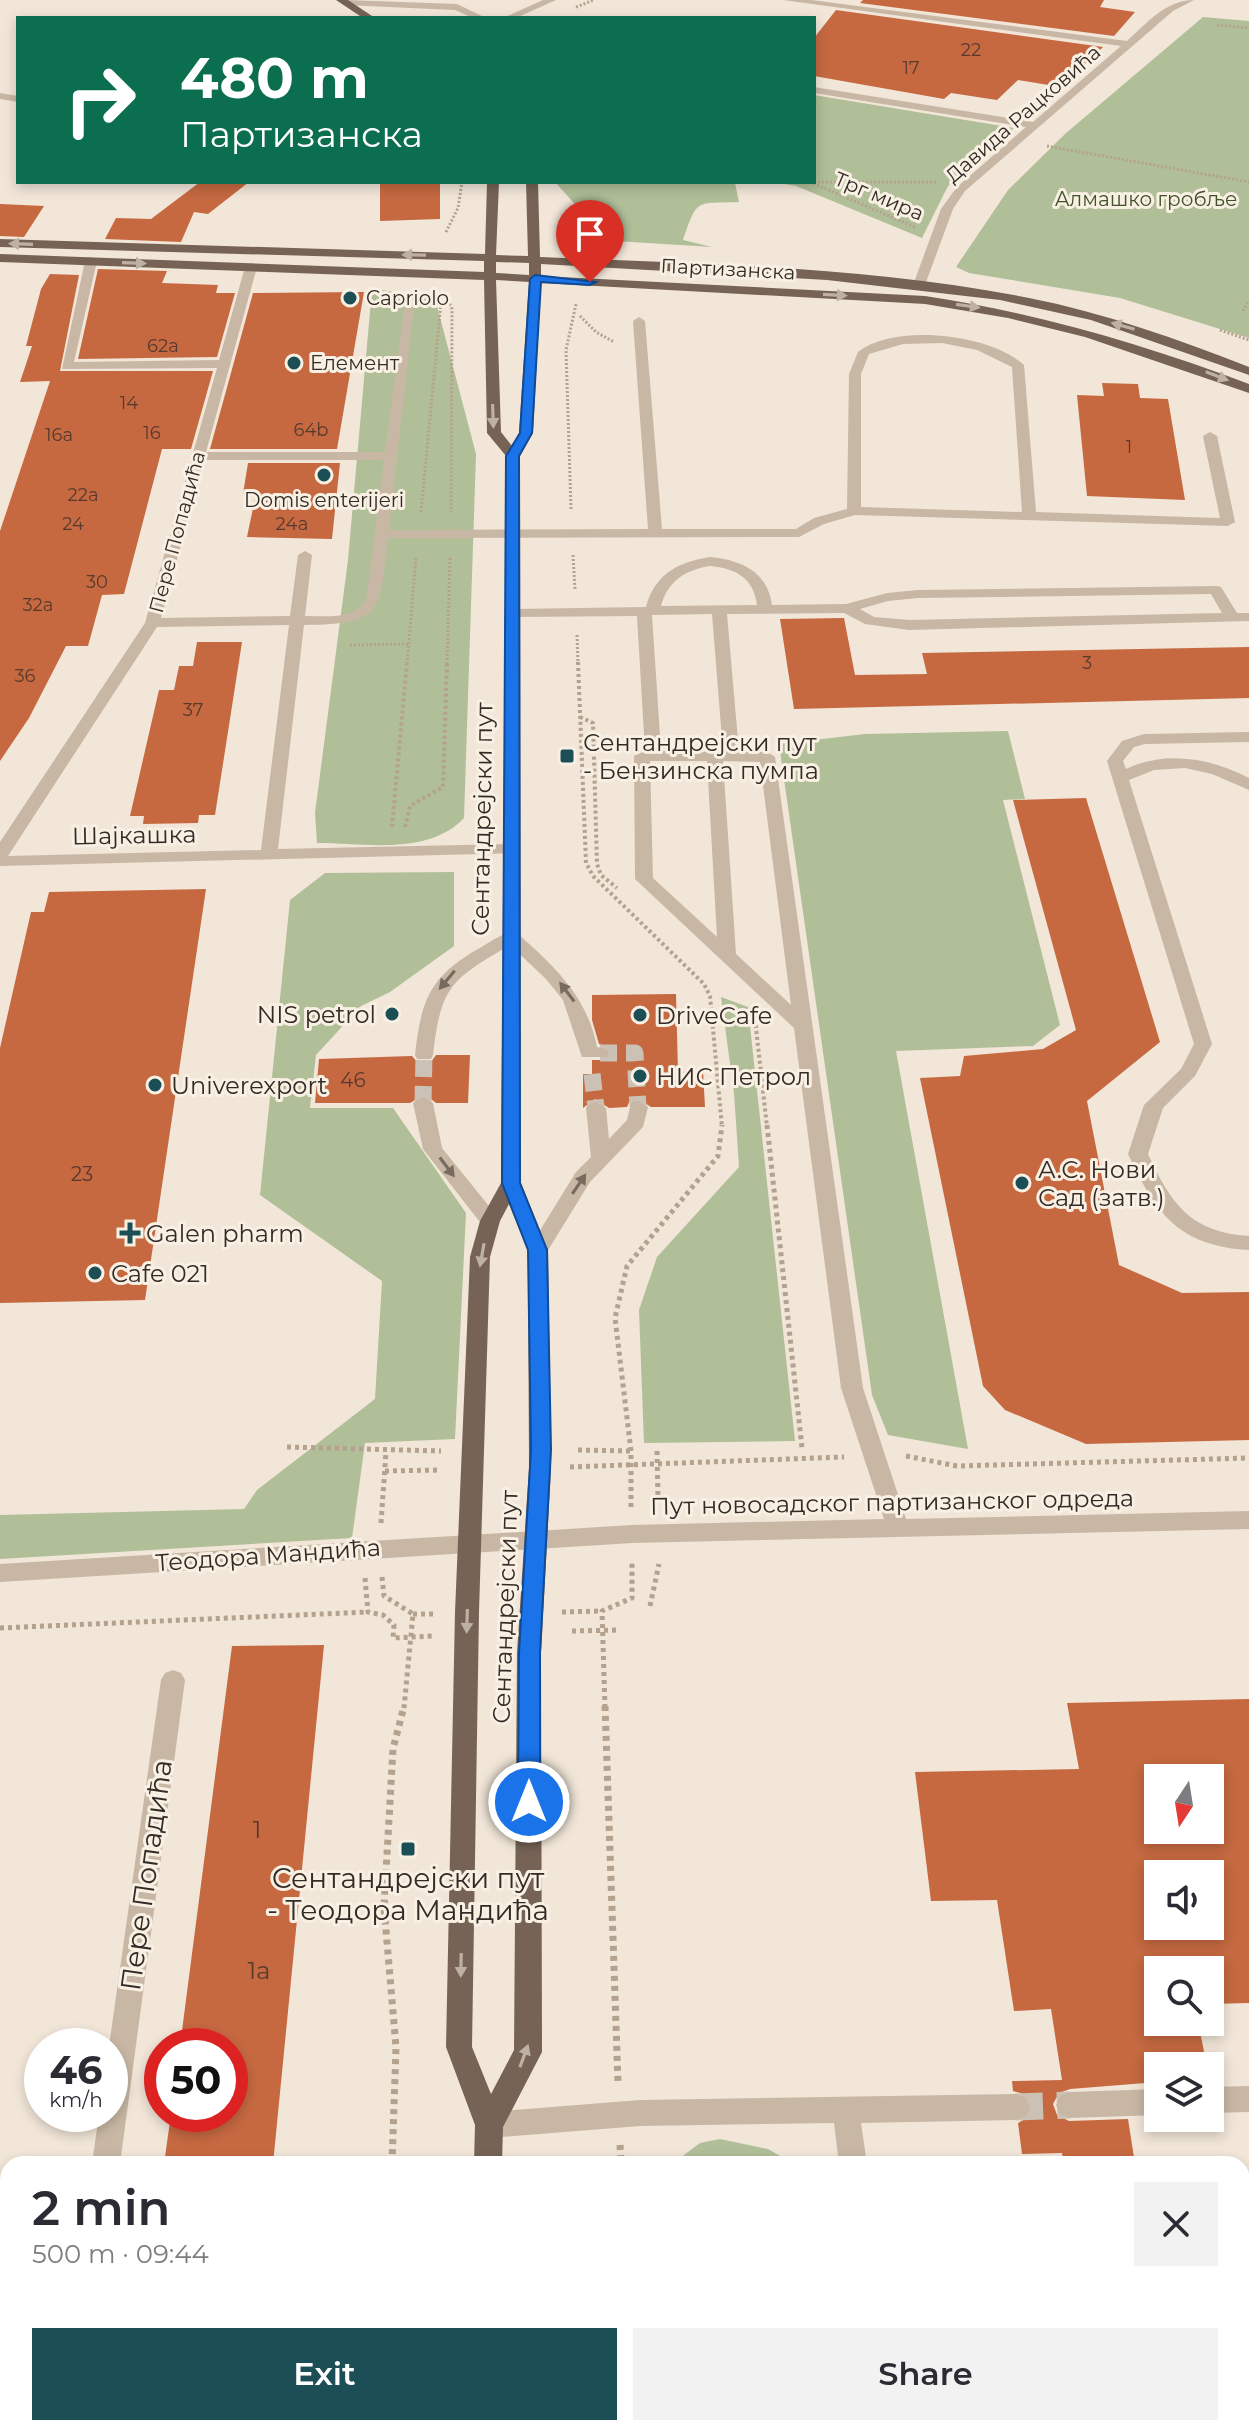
<!DOCTYPE html>
<html lang="en">
<head>
<meta charset="utf-8">
<style>
	body { margin:0; font-family:Montserrat,sans-serif; background:#f2f2f3; color:#2b2b33; height:100vh; display:flex; flex-direction:column; font-size:30px; white-space:nowrap }
	* { box-sizing:border-box; margin:0 }
	p { font-size:26px; color:#7c7c81 }
	.icon { flex:none; width:44px; height:44px; fill:none; stroke:currentColor; stroke-width:2; stroke-linecap:round; stroke-linejoin:round }
	.map { position:relative; flex:1; overflow:hidden }
	.panel { position:absolute; left:0px; top:2156px; width:1250px; height:280px; display:flex; flex-direction:column; background:#fff; border-radius:24px 24px 0 0; box-shadow:0 4px 12px #0003 }
	.panel>* { flex:none }
	.hud { position:absolute; left:16px; top:16px; width:800px; height:168px; border-radius:0px; box-shadow:0 4px 12px #0003; background:#0b6e4f; color:#fff; overflow:hidden }
	.needle { width:52px; rotate:192deg }
	.controls { position:absolute; left:1144px; top:1764px; display:grid; gap:16px }
	.controls a { display:grid; place-items:center; width:80px; height:80px; border-radius:0px; background:#fff; box-shadow:0 4px 12px #0003; font-size:40px }
	.speed { position:absolute; left:24px; top:2028px; display:flex; gap:16px; font-size:40px; font-weight:700; text-align:center }
	.speed>* { display:grid; place-content:center; width:104px; height:104px; border-radius:50%; background:#fff; box-shadow:0 4px 12px #0003; line-height:1 }
	.speed small { font-size:20px; font-weight:400 }
	.speed .limit { border:12px solid #d22; background:#fff; color:#111 }
	.pin { position:absolute; display:grid; place-items:center; width:68px; height:68px; color:#fff; margin:-82px -34px; border-radius:50% 50% 50% 0; rotate:-45deg; box-shadow:0 0 8px #0007 }
	.pin .icon { rotate:45deg }
	.me { position:absolute; width:88px; margin:-44px; rotate:0deg; stroke-linejoin:round; filter:drop-shadow(0 0 6px #0008) }
	.turn { display:flex; align-items:center; gap:28px; height:168px; padding:0 32px; font-size:36px }
	.turn .icon { width:104px; height:104px; stroke-width:2.5 }
	.turn b { display:block; font-size:56px; line-height:68px }
	.round { display:grid; place-items:center; flex:none; width:84px; height:84px; border-radius:0px; background:#f2f2f3 }
	.overview { display:flex; align-items:center; justify-content:space-between; height:136px; padding:0 32px }
	h1 { font-size:48px; font-weight:600; line-height:60px }
	.button { display:flex; gap:16px; margin-top:auto; padding:16px 32px }
	.button a { flex:1; height:92px; border-radius:0px; background:#1c4e55; color:#fff; font-size:32px; font-weight:600; line-height:92px; text-align:center }
	.button a+a { background:#f2f2f3; color:#2b2b33 }
	.map>svg:first-child { display:block }
	.green { fill:#b0bf98 }
	.building { fill:#c66941; fill-rule:evenodd }
	.lines { fill:none; stroke-linecap:round; stroke-linejoin:round }
	.minor-tunnel-far1 { stroke:#cbc1b4; stroke-width:17; stroke-dasharray:17 9; stroke-linecap:butt }
	.minor-tunnel { stroke:#cbc1b4; stroke-width:27; stroke-dasharray:27 14; stroke-linecap:butt }
	.path-far3 { stroke:#b4a18e; stroke-width:3; stroke-dasharray:2 2; stroke-linecap:butt }
	.path-far2 { stroke:#b4a18e; stroke-width:4; stroke-dasharray:3 3; stroke-linecap:butt }
	.path-far1 { stroke:#b4a18e; stroke-width:5; stroke-dasharray:4 4; stroke-linecap:butt }
	.path { stroke:#b4a18e; stroke-width:7; stroke-dasharray:5 5; stroke-linecap:butt }
	.minor { fill:#c8b7a4; fill-rule:evenodd }
	.major { fill:#766356; fill-rule:evenodd }
	.oneway { fill:#beb1a4 }
	.oneway2 { fill:#776a5f }
	.route { fill:#1a73e8; stroke:#114b97; stroke-width:2 }
	.poi-dot { fill:#1c4e55; stroke:#f9f0e4; stroke-width:3 }
	.labels { text-anchor:middle; dominant-baseline:central; stroke-width:6; stroke-linejoin:round; paint-order:stroke }
	.far-number-label { font-size:18px; fill:#583a2d }
	.far-street-label { font-size:20px; fill:#342b26; stroke:#f9f0e4 }
	.far-park-label { font-size:20px; fill:#415229; stroke:#f9f0e4 }
	.far-poi-label { font-size:20px; fill:#342b26; stroke:#f9f0e4; text-anchor:start }
	.number-label { font-size:20px; fill:#583a2d }
	.poi-label { font-size:24px; fill:#342b26; stroke:#f9f0e4; text-anchor:start }
	.street-label { font-size:24px; fill:#342b26; stroke:#f9f0e4 }
	.near-number-label { font-size:24px; fill:#583a2d }
	.near-street-label { font-size:28px; fill:#342b26; stroke:#f9f0e4 }
	.near-poi-label { font-size:28px; fill:#342b26; stroke:#f9f0e4 }
</style>
</head>
<body>
<div class="map">
<svg width="1249" height="2436" viewBox="0 0 1249 2436">
	<rect width="100%" height="100%" fill="#f1e6d8"/>
	<g class="green">
		<polygon points="1203,17 1249,21 1249,338 1120,298 969,273 956,267 1008,190 1065,134"/>
		<polygon points="814,95 1014,128 948,186 922,238 796,186 773,182 814,182"/>
		<path d="M555,182H739L735,183L739,202C695,204 698,197 683,240L712,247L599,240L589,235L582,212Z"/>
		<path d="M372,289L422,295L437,306L476,454L464,818C428,856 365,843 317,843L315,813L348,560Z"/>
		<polygon points="1008,731 1025,799 1003,800 1060,1025 1033,1046 896,1051 968,1449 888,1435 872,1395 779,744 865,734"/>
		<polygon points="454,872 454,946 390,992 361,1006 316,1055 310,1108 393,1108 466,1213 455,1439 365,1443 352,1538 0,1559 0,1515 244,1509 257,1490 375,1399 382,1281 260,1195 290,900 325,873"/>
		<polygon points="721,997 748,1007 795,1441 644,1443 639,1310 657,1257 739,1167 734,1093"/>
		<polygon points="720,2139 768,2149 794,2164 672,2164 700,2143"/>
		<rect x="668" y="2428" width="183" height="8"/>
	</g>
	<g class="building">
		<polygon points="863,0 1104,0 1100,7 1135,12 1114,36 860,3"/>
		<polygon points="836,10 1103,47 1061,87 1018,80 997,100 951,93 944,99 814,76 814,38"/>
		<polygon points="200,182 249,182 208,214 194,212 181,242 105,239 116,218 151,219"/>
		<polygon points="380,182 440,182 440,219 380,221"/>
		<polygon points="0,204 44,206 24,237 0,236"/>
		<polygon points="98,269 167,271 162,283 218,285 216,293 235,293 217,357 78,359"/>
		<polygon points="50,274 79,275 60,371 213,371 191,449 162,449 124,594 102,595 88,646 66,646 29,718 0,761 0,531 50,381 20,382 32,346 26,346 41,289"/>
		<polygon points="364,292 337,449 210,449 253,293"/>
		<polygon points="1102,383 1138,384 1140,398 1168,399 1185,500 1087,496 1077,395 1104,396"/>
		<polygon points="248,463 340,463 332,539 247,537 256,494 243,494"/>
		<polygon points="844,618 855,675 927,674 922,653 1249,647 1249,698 794,709 780,619"/>
		<polygon points="197,642 242,642 215,815 199,815 198,823 143,824 144,816 130,816 159,690 174,690 179,666 193,666"/>
		<polygon points="1086,798 1160,1042 1087,1101 1119,1265 1182,1293 1249,1292 1249,1440 1086,1444 1005,1410 983,1386 920,1078 960,1076 964,1056 1043,1049 1076,1030 1013,800"/>
		<polygon points="206,889 145,1300 0,1303 0,1048 31,912 44,912 49,892"/>
		<polygon points="676,994 678,1072 703,1071 705,1107 651,1107 637,1098 630,1100 627,1107 609,1108 595,1099 583,1108 583,1074 592,1074 592,1060 607,1060 612,1054 610,1048 599,1044 592,1020 592,995"/>
		<polygon points="436,1055 470,1055 468,1103 436,1103 425,1094 410,1103 315,1103 319,1059 412,1056 417,1062 431,1062"/>
		<polygon points="324,1645 273,2164 164,2164 171,2114 230,2114 230,2046 180,2046 232,1646"/>
		<path d="M1249,1699V2003L1210,2004V1970H1158V2022H1198L1207,2066H1158V2082L1070,2089L1059,2093L1053,2104L1057,2115L1069,2121L1128,2119L1135,2164H1064L1062,2153L1022,2154L1018,2123L1029,2117L1033,2106L1027,2095L1013,2091L1012,2081L1062,2080L1051,2009L1014,2011L997,1900L931,1901L915,1772L1079,1769L1067,1703ZM1158,1778H1210V1830H1158ZM1158,1874H1210V1926H1158Z"/>
	</g>
	<g class="lines">
		<g class="minor-tunnel-far1">
			<polyline points="600,1053 635,1053 638,1107"/>
			<polyline points="592,1074 596,1108"/>
			<polyline points="423,1103 424,1055"/>
		</g>
		<polyline class="minor-tunnel" points="1016,2107 1070,2105"/>
		<g class="path-far3">
			<polyline points="576,7 594,0"/>
			<polyline points="1217,25 1249,28"/>
			<polyline points="1047,146 1249,182"/>
			<polyline points="810,182 915,227"/>
			<polyline points="814,182 937,182"/>
			<polyline points="569,223 578,231"/>
			<polyline points="446,232 458,208 462,182"/>
			<polyline points="559,232 579,232 583,236"/>
			<polyline points="448,300 452,309 451,512"/>
			<polyline points="1243,311 1249,301"/>
			<polyline points="580,316 596,332 614,342"/>
			<polyline points="1220,330 1249,340"/>
			<polyline points="571,509 566,350 576,304"/>
			<polyline points="421,512 441,303"/>
			<polyline points="573,555 575,589"/>
			<polyline points="577,635 578,664"/>
			<polyline points="350,645 409,644"/>
			<polyline points="407,664 416,558"/>
			<polyline points="447,664 450,558"/>
		</g>
		<g class="path-far2">
			<polyline points="578,662 586,863 593,876 704,984 710,996 722,1127"/>
			<polyline points="580,717 593,723 597,864 601,875 617,888"/>
			<polyline points="392,827 407,662"/>
			<polyline points="405,827 410,806 443,787 447,662"/>
			<polyline points="755,1019 767,1127"/>
		</g>
		<g class="path-far1">
			<polyline points="767,1125 802,1448"/>
			<polyline points="287,1447 441,1451"/>
			<polyline points="578,1450 631,1451"/>
			<polyline points="657,1451 658,1497"/>
			<polyline points="906,1456 957,1466 1249,1458"/>
			<polyline points="570,1467 844,1457"/>
			<polyline points="385,1471 440,1470"/>
			<polyline points="631,1507 631,1451 615,1318 627,1266 718,1156 722,1125"/>
			<polyline points="381,1523 386,1452"/>
			<polyline points="382,1577 384,1596 413,1614 404,1708"/>
			<polyline points="365,1578 368,1612 383,1615 394,1625 393,1638 433,1636"/>
			<polyline points="650,1606 659,1564"/>
			<polyline points="562,1612 602,1611"/>
			<polyline points="413,1614 436,1614"/>
			<polyline points="0,1628 368,1612"/>
			<polyline points="572,1631 619,1630"/>
			<polyline points="605,1708 602,1611 632,1598 632,1561"/>
		</g>
		<g class="path">
			<polyline points="605,1706 618,2083"/>
			<polyline points="620,2145 621,2164"/>
			<polyline points="392,2164 396,2047 384,1907 393,1749 404,1706"/>
			<polyline points="382,2428 382,2436"/>
			<polyline points="631,2428 631,2436"/>
		</g>
		<g class="minor">
			<polygon points="346,0 457,4 486,18 473,18 455,10 343,5"/>
			<polygon points="543,0 556,0 516,18 503,18"/>
			<path d="M783,0H811L1127,41C1147,23 1166,0 1194,0L1173,11L965,191L953,209L925,285L919,289L913,285L941,209L957,187L1026,127L814,93V87L1033,122L1121,46Z"/>
			<polygon points="0,93 18,96 18,102 0,99"/>
			<path d="M91,257L97,261L74,362L219,360L245,267L251,263L257,267L206,452H385L404,308L414,305L389,530L648,529L633,321L639,317L645,321L662,529H796L814,518L847,509L849,374L858,352C895,323 990,334 1024,365L1036,512L1220,518L1203,436L1210,432L1217,436L1235,522L1228,526L855,515L824,524L799,537L388,538C379,612 385,624 304,625L278,849L513,844L519,845V853L0,866V842L145,623L217,368L62,369L85,261ZM942,343L977,350L1012,367L1022,512L861,507V374L869,354L903,344ZM204,460H384L366,601C351,620 327,616 305,616L312,555L305,551L298,555L290,616L161,618ZM289,625L261,850L8,856L157,627Z"/>
			<path d="M710,557C741,560 767,571 772,605L846,604L887,593L918,590L1216,586L1221,587L1237,613H1249V621L909,630L865,624L844,613L727,614L739,752H767L775,757L863,1388L906,1519L1249,1511V1529L632,1543L0,1582V1564L632,1525L884,1519L841,1388L794,1028L635,879L634,756L645,751L637,616L514,617L507,613L514,609L646,607C655,574 678,562 710,557ZM710,566C735,568 754,578 757,605L661,606C668,581 685,570 710,566ZM1211,594L1222,613L909,620L874,617L860,609L888,601L918,598ZM712,614L723,752L661,751L652,615ZM650,761H707L717,937L653,878ZM723,761L760,762L791,1005L736,954Z"/>
			<path d="M1249,732V742L1145,744L1134,747L1123,761L1126,769C1165,750 1211,758 1249,778V790L1212,774L1185,768L1154,770L1129,780L1212,1044L1195,1076L1163,1108L1148,1154C1171,1204 1190,1232 1249,1236V1250C1179,1246 1156,1214 1128,1154L1144,1105L1181,1069L1194,1044L1107,761L1122,741L1144,734Z"/>
			<path d="M511,932L517,933C555,967 587,996 597,1047L607,1049L609,1053L607,1057H582L563,1000L546,979L510,945C451,980 441,985 433,1055L431,1059H417L415,1055C421,1001 429,977 478,949C489,943 499,935 511,932Z"/>
			<polygon points="423,1097 433,1103 442,1148 497,1216 500,1221 497,1226 483,1226 423,1149 413,1103"/>
			<polygon points="638,1101 648,1107 643,1127 590,1182 545,1255 531,1255 528,1250 531,1245 576,1172 591,1157 586,1108 589,1104 596,1102 606,1108 609,1139 627,1120 631,1103"/>
			<polygon points="173,1670 181,1673 185,1680 120,2164 92,2164 99,2114 110,2114 109,2046 161,1680 165,1673"/>
			<polygon points="1249,2086 1249,2112 1210,2113 1210,2087"/>
			<polygon points="1158,2089 1158,2115 1070,2118 1060,2114 1056,2105 1060,2096 1070,2092"/>
			<polygon points="1016,2094 1026,2098 1030,2107 1026,2116 1016,2120 861,2123 867,2164 839,2164 834,2123 640,2126 489,2138 479,2134 475,2125 479,2116 489,2112 640,2100"/>
			<rect x="0" y="2347" width="8" height="30"/>
			<polygon points="54,2428 84,2428 83,2436 53,2436"/>
			<polygon points="869,2428 899,2428 900,2436 870,2436"/>
		</g>
		<g class="major">
			<polygon points="336,0 348,0 375,18 363,18"/>
			<path d="M487,182H499L496,255L528,256L526,182H538L540,257C703,264 870,266 1029,298C1105,313 1177,339 1249,367V375L1091,320L1000,300L827,280L541,264V276L925,296C1037,313 1143,344 1249,384V393L1085,337L1008,318L925,304L541,283L533,433L520,456L521,1183L548,1250L551,1468L541,1653L542,2052L503,2127L502,2164H474L475,2125L446,2047L455,1612L470,1257L480,1221L501,1183L506,456L487,433L484,280L0,262V254L484,272V261L0,247V239L485,254ZM496,262L529,263V275L496,273ZM496,280L529,282L519,433L512,446L501,432ZM509,1204L528,1250L529,1468L517,1653L514,2050L491,2094L472,2047L479,1612L490,1257L500,1221Z"/>
			<rect x="469" y="2428" width="30" height="8"/>
		</g>
	</g>
	<defs><path id="oneway-solid" d="M-6-.8H1V-3.2L6.5 0L1 3.2V.8H-6Z" transform="scale(2)"/></defs>
	<g class="oneway">
		<use href="#oneway-solid" transform="translate(21 244) rotate(-178)"/>
		<use href="#oneway-solid" transform="translate(414 255) rotate(-179)"/>
		<use href="#oneway-solid" transform="translate(134 263) rotate(2)"/>
		<use href="#oneway-solid" transform="translate(835 295) rotate(3)"/>
		<use href="#oneway-solid" transform="translate(968 306) rotate(8)"/>
		<use href="#oneway-solid" transform="translate(1123 326) rotate(-164)"/>
		<use href="#oneway-solid" transform="translate(1217 376) rotate(21)"/>
		<use href="#oneway-solid" transform="translate(493 416) rotate(88)"/>
		<use href="#oneway-solid" transform="translate(482 1255) rotate(100)"/>
		<use href="#oneway-solid" transform="translate(467 1621) rotate(92)"/>
		<use href="#oneway-solid" transform="translate(461 1965) rotate(91)"/>
		<use href="#oneway-solid" transform="translate(524 2056) rotate(-70)"/>
	</g>
	<g class="oneway2">
		<use href="#oneway-solid" transform="translate(447 980) rotate(130)"/>
		<use href="#oneway-solid" transform="translate(567 992) rotate(-127)"/>
		<use href="#oneway-solid" transform="translate(447 1167) rotate(53)"/>
		<use href="#oneway-solid" transform="translate(579 1184) rotate(-56)"/>
	</g>
	<polygon class="route" points="535,275 596,282 590,285 541,282 532,433 519,456 520,1183 547,1250 551,1450 540,1653 540,1802 537,1809 529,1812 521,1809 518,1802 519,1653 531,1450 528,1250 502,1183 506,456 520,433 530,279"/>
	<g class="poi-dot">
		<circle cx="350" cy="298" r="8"/>
		<circle cx="294" cy="363" r="8"/>
		<circle cx="324" cy="475" r="8"/>
		<rect x="559" y="748" width="16" height="16" rx="4"/>
		<circle cx="392" cy="1014" r="8"/>
		<circle cx="640" cy="1015" r="8"/>
		<circle cx="640" cy="1076" r="8"/>
		<circle cx="155" cy="1085" r="8"/>
		<circle cx="1022" cy="1183" r="8"/>
		<path d="M126 1221h8v8h8v8h-8v8h-8v-8h-8v-8h8z"/>
		<circle cx="95" cy="1273" r="8"/>
		<rect x="400" y="1841" width="16" height="16" rx="4"/>
	</g>
	<g class="labels">
		<g class="far-number-label">
			<text x="971" y="50">22</text>
			<text x="911" y="68">17</text>
			<text x="163" y="346">62a</text>
			<text x="129" y="403">14</text>
			<text x="311" y="430">64b</text>
			<text x="152" y="433">16</text>
			<text x="59" y="435">16a</text>
			<text x="1129" y="447">1</text>
			<text x="83" y="495">22a</text>
			<text x="73" y="524">24</text>
			<text x="292" y="524">24a</text>
			<text x="97" y="582">30</text>
			<text x="38" y="605">32a</text>
			<text x="1087" y="663">3</text>
			<text x="25" y="676">36</text>
			<text x="193" y="710">37</text>
		</g>
		<g class="far-street-label">
			<text transform="translate(1023 114) rotate(-41)">Давида Рацковића</text>
			<text transform="translate(879 196) rotate(23)">Трг мира</text>
			<text transform="translate(728 269) rotate(3)">Партизанска</text>
			<text transform="translate(177 532) rotate(-75)">Пере Попадића</text>
		</g>
		<g class="far-park-label">
			<text x="1146" y="199">Алмашко гробље</text>
		</g>
		<g class="far-poi-label">
			<text x="366" y="298">Capriolo</text>
			<text x="310" y="363">Елемент</text>
			<text x="324" y="500" text-anchor="middle">Domis enterijeri</text>
		</g>
		<g class="number-label">
			<text x="353" y="1080">46</text>
			<text x="82" y="1174">23</text>
		</g>
		<g class="poi-label">
			<text x="583" y="742">Сентандрејски пут<tspan x="583" dy="28">- Бензинска пумпа</tspan></text>
			<text x="376" y="1014" text-anchor="end">NIS petrol</text>
			<text x="656" y="1015">DriveCafe</text>
			<text x="656" y="1076">НИС Петрол</text>
			<text x="171" y="1085">Univerexport</text>
			<text x="1038" y="1169">А.С. Нови<tspan x="1038" dy="28">Сад (затв.)</tspan></text>
			<text x="146" y="1233">Galen pharm</text>
			<text x="111" y="1273">Cafe 021</text>
		</g>
		<g class="street-label">
			<text transform="translate(482 819) rotate(-89)">Сентандрејски пут</text>
			<text transform="translate(134 835) rotate(-1)">Шајкашка</text>
			<text transform="translate(892 1502) rotate(-1)">Пут новосадског партизанског одреда</text>
			<text transform="translate(268 1555) rotate(-4)">Теодора Мандића</text>
			<text transform="translate(505 1607) rotate(-88)">Сентандрејски пут</text>
		</g>
		<g class="near-number-label">
			<text x="257" y="1829">1</text>
			<text x="259" y="1970">1a</text>
		</g>
		<g class="near-street-label">
			<text transform="translate(146 1875) rotate(-82)">Пере Попадића</text>
		</g>
		<g class="near-poi-label">
			<text x="408" y="1878">Сентандрејски пут<tspan x="408" dy="32">- Теодора Мандића</tspan></text>
		</g>
	</g>
</svg>
<div class="controls">
<a><svg class="needle" viewBox="-14 -14 28 28"><path d="M0-13l5 13h-10z" fill="#e53935"/><path d="M0 13l5-13h-10z" fill="#7c7c81"/></svg></a>
<a><svg class="icon" aria-label="sound" viewBox="0 0 24 24"><path d="M4 9h4l5-4v14l-5-4H4zM17 9q2 3 0 6"/></svg></a>
<a><svg class="icon" aria-label="search" viewBox="0 0 24 24"><circle cx="10" cy="10" r="6"/><path d="M15 15l6 6"/></svg></a>
<a><svg class="icon" aria-label="layers" viewBox="0 0 24 24"><path d="M12 4l9 5-9 5-9-5zM3 14l9 5 9-5"/></svg></a>
</div>
<div class="speed"><div>46<small>km/h</small></div><div class="limit">50</div></div>
<div class="pin" style="left:590px;top:282px;background:#d93025"><svg class="icon" aria-label="arrive" viewBox="0 0 24 24"><path d="M6 21V4h12l-3 4 3 4H6"/></svg></div>
<svg class="me" style="left:529px;top:1802px" viewBox="-20 -20 40 40"><circle r="17" fill="#1a73e8" stroke="#fff" stroke-width="3"/><path d="M0-11L8 9 0 5-8 9z" fill="#fff"/></svg>
<div class="hud">
<div class="turn"><svg class="icon" aria-label="right" viewBox="0 0 24 24"><path d="M7 20v-9h11M14 6l5 5-5 5"/></svg><div><b>480 m</b>Партизанска</div></div>
</div>
<section class="panel">
<div class="overview"><div><h1>2 min</h1><p>500 m · 09:44</p></div><a class="round"><svg class="icon" aria-label="close" viewBox="0 0 24 24"><path d="M6 6l12 12M18 6L6 18"/></svg></a></div>
<div class="button"><a>Exit</a><a>Share</a></div>
</section>
</div>
</body>
</html>
